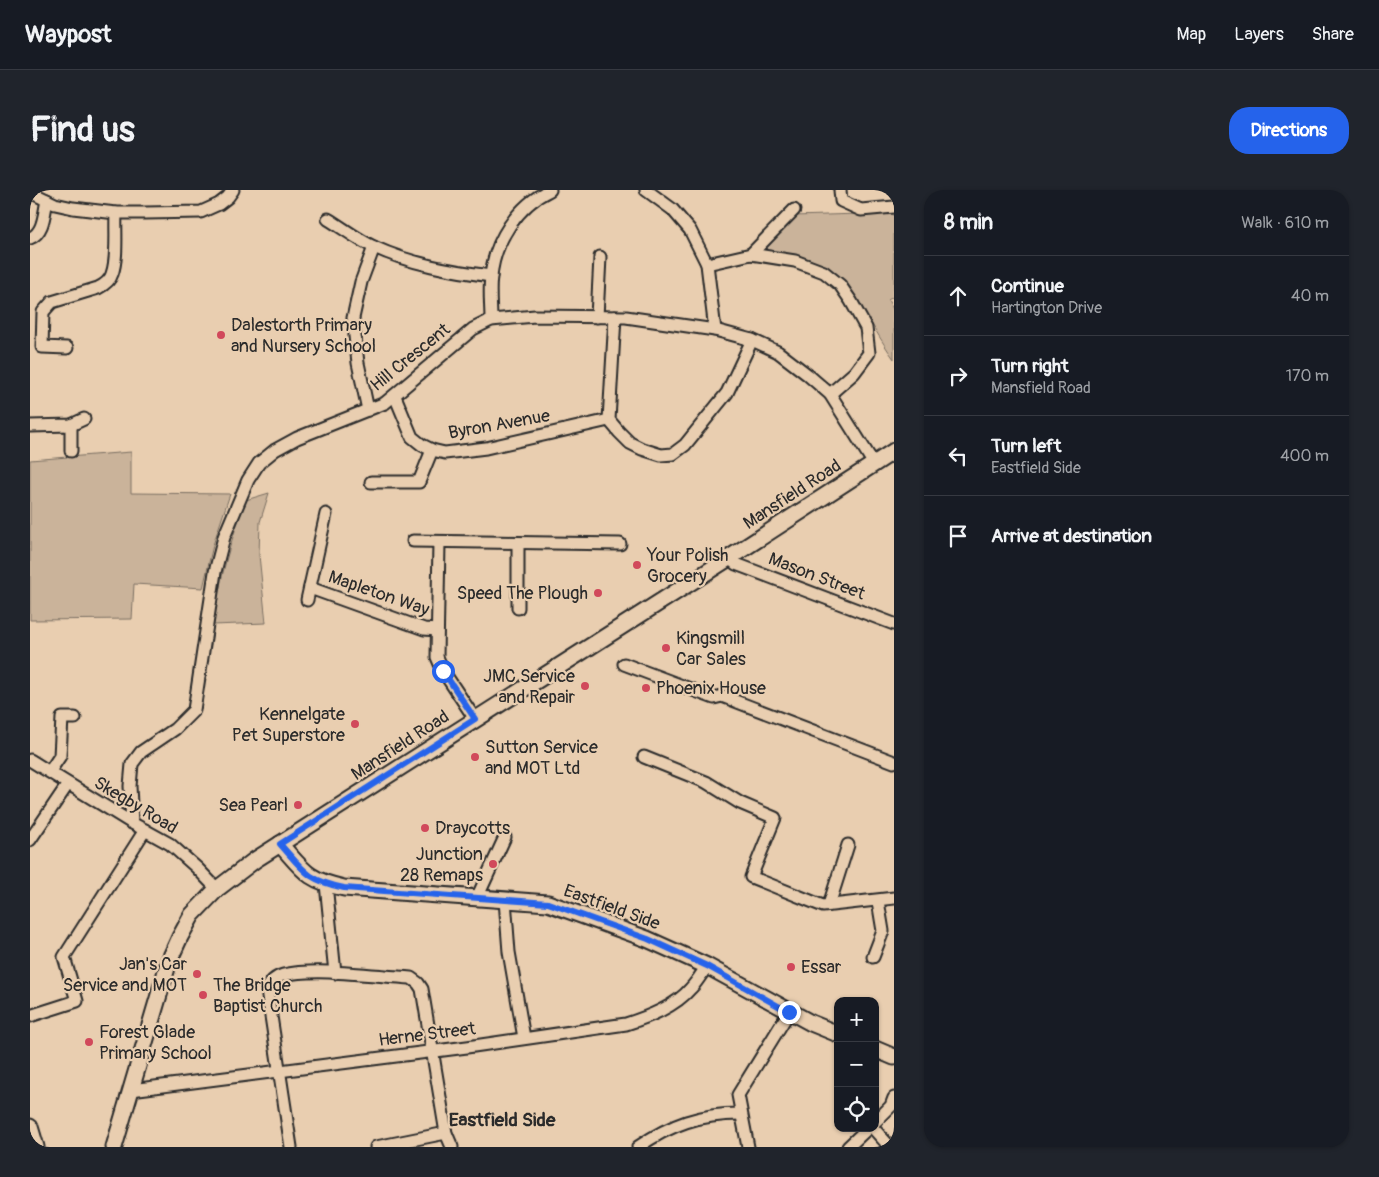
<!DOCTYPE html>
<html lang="en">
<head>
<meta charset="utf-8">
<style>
	:root { --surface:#171b24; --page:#20242c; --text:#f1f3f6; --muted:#9ea1a6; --line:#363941; --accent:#2563eb }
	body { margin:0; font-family:Pangolin,sans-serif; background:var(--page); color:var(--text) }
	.controls { position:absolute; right:15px; bottom:15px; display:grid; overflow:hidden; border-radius:10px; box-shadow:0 1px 4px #0004 }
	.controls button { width:45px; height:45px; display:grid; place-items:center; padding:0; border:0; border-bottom:1px solid var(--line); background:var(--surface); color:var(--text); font:25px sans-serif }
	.stop { position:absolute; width:15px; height:15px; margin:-11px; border:4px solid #2563eb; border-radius:50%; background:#fff }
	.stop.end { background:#2563eb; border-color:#fff; box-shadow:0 1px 5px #0008 }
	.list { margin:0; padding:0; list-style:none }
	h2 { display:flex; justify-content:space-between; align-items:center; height:65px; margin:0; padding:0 20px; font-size:21px }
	h2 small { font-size:16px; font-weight:400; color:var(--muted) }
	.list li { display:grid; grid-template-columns:32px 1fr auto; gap:15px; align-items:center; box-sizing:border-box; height:80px; padding:0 20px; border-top:1px solid var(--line) }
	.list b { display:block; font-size:19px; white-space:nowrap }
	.list p { margin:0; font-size:16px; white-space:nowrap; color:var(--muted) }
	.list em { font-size:16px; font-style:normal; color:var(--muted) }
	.icon { flex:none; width:28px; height:28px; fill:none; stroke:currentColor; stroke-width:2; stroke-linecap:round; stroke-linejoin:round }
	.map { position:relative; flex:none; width:864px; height:957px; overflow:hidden; border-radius:20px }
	header { display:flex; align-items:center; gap:30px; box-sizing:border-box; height:70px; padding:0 25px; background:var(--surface); border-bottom:1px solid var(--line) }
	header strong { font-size:24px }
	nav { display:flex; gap:28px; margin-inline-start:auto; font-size:18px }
	.intro { display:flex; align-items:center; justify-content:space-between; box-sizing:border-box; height:120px; padding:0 30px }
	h1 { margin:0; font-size:35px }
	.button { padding:12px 22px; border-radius:20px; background:var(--accent); color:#fff; font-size:18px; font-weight:700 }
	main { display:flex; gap:30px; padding:0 30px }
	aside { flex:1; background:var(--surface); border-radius:20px; box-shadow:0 1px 4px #0004 }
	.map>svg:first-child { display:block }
</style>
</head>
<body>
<header>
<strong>Waypost</strong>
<nav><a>Map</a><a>Layers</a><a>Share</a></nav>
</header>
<div class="intro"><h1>Find us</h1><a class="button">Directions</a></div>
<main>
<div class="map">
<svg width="864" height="957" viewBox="0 0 864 957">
	<rect width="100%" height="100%" fill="#e9ceb0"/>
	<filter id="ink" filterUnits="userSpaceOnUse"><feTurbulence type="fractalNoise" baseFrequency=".02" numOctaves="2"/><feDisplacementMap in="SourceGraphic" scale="10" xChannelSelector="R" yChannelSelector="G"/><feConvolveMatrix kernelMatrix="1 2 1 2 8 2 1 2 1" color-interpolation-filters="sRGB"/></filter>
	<g filter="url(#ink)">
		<!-- green -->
		<g fill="#cab39a" stroke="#7a6f62">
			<path d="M864 23V106L858 110 864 121V169C837 132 819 79 770 66 759 63 747 63 735 61L734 56 763 26Z"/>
			<path d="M101 262V303L200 304 183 355 173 398 104 394 102 429 0 430V270Z"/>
			<path d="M239 303 230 332 229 365 236 433 183 435C189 392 200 351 216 310Z"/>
		</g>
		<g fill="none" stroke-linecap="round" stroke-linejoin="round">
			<!-- street casing -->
			<g stroke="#2b2b2b" stroke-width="15">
				<g id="street">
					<path d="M616 0 642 19 660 40 677 74 685 140"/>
					<path d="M810 0 811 11 831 20 864 17"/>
					<path d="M0 2 25 14 43 18 86 23H115L171 22 189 14 198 7 203 0"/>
					<path d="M298 29C313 38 328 50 344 57 381 74 421 81 461 86"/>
					<path d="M0 48C14 43 14 23 17 10"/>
					<path d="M721 64 764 20"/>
					<path d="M677 74 721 64 765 71 794 82 810 95 821 111 836 138 839 163 824 183 800 204"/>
					<path d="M567 127 570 67"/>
					<path d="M585 127 579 230 589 242 600 253 612 259 631 265 643 264 655 255 697 203 722 150"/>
					<path d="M461 130C461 116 459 100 461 87 464 51 488 15 520 0"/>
					<path d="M37 158 12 157 13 122 22 112 68 98C74 95 80 91 82 84 88 68 85 41 86 23"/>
					<path d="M365 206 382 247 392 255 402 260 415 263 456 258 579 230"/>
					<path d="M338 220 328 173 323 128 331 92 344 57"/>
					<path d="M41 235V261"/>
					<path d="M0 236 41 235 54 229"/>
					<path d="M341 292H389L402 260"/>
					<path d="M383 351 590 354"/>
					<path d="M409 352 407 467 413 481 445 529"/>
					<path d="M699 368 706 374 864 434"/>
					<path d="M280 398 394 439 407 440"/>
					<path d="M277 410 296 324"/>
					<path d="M488 418V354"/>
					<path d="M594 474 684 508 692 506 864 572"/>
					<path d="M614 567 676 592 710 613 745 628 721 687 793 716 864 708"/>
					<path d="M0 570 102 633 140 654 167 678 187 699"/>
					<path d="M20 581 30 566 32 528H45"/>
					<path d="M102 633 100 596 102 574 111 562 145 539 164 520 185 382 194 347 218 290 229 273 245 260 267 248 355 213 443 139 461 130 505 126 596 127 685 140 722 150 748 162 778 185 800 204 844 274"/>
					<path d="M0 650 38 594"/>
					<path d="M296 694 305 783"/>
					<path d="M447 708 475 647"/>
					<path d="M475 710 479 762 494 848"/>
					<path d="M799 715 818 655"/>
					<path d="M843 767 853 741 848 711"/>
					<path d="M0 826 47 811 34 767 115 640"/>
					<path d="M101 900 437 857 596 834C618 827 645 817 661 798 667 792 672 783 677 776"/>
					<path d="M845 932 861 916 864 908"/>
					<path d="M843 938 860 957"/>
					<path d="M261 957 237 800C240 792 245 787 253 785 287 777 345 786 381 788L388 793 392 799 416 943 422 957"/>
					<path d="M346 957 416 943"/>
					<path d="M608 957C641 934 670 924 710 924"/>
					<path d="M718 957 708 905 759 822"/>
					<path d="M818 957 838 938"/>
				</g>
			</g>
			<!-- secondary casing -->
			<g stroke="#2b2b2b" stroke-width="19">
				<g id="secondary">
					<path d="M250 654C274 681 277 690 314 698L518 713 617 749 677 776 781 833 808 844"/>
					<path d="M845 859 864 867"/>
					<path d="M0 937 6 957"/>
					<path d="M84 957 139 771 150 747 162 725 187 699 225 670 699 368 864 261"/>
				</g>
			</g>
			<!-- street -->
			<use href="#street" stroke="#e9ceb0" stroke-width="11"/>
			<!-- secondary -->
			<use href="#secondary" stroke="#e9ceb0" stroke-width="15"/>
		</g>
	</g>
	<g fill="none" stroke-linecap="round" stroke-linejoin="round" filter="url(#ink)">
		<!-- route -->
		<path stroke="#2563eb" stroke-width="6" d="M413 481 445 529 250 654C274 681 277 690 314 698L518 713 618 749 677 776 759 822"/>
	</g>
	<!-- markers -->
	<g fill="#d1495b" stroke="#e9ceb0" stroke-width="2">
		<circle cx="191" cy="145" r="5"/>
		<circle cx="607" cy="375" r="5"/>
		<circle cx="568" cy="403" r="5"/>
		<circle cx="636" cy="458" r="5"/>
		<circle cx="555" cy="496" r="5"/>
		<circle cx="616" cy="498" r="5"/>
		<circle cx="325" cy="534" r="5"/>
		<circle cx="445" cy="567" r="5"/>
		<circle cx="268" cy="615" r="5"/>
		<circle cx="395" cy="638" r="5"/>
		<circle cx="463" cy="674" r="5"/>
		<circle cx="761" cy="777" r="5"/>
		<circle cx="167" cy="784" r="5"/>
		<circle cx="173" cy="805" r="5"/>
		<circle cx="59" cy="852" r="5"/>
	</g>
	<g text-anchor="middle" stroke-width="4.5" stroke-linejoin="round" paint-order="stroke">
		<!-- poi labels -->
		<g font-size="18" fill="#2b2b2b" stroke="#e9ceb0" text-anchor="start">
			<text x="201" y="141">Dalestorth Primary<tspan x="201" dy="21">and Nursery School</tspan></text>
			<text x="617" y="371">Your Polish<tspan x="617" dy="21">Grocery</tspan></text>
			<text x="558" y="409" text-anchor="end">Speed The Plough</text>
			<text x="646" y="454">Kingsmill<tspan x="646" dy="21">Car Sales</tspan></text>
			<text x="545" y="492" text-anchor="end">JMC Service<tspan x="545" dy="21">and Repair</tspan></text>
			<text x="626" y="504">Phoenix House</text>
			<text x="315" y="530" text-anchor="end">Kennelgate<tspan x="315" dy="21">Pet Superstore</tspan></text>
			<text x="455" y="563">Sutton Service<tspan x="455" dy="21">and MOT Ltd</tspan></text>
			<text x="258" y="621" text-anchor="end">Sea Pearl</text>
			<text x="405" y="644">Draycotts</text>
			<text x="453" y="670" text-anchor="end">Junction<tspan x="453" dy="21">28 Remaps</tspan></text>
			<text x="157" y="780" text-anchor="end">Jan's Car<tspan x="157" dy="21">Service and MOT</tspan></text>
			<text x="771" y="783">Essar</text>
			<text x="183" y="801">The Bridge<tspan x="183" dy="21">Baptist Church</tspan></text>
			<text x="69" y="848">Forest Glade<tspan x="69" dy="21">Primary School</tspan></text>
		</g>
		<!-- street labels -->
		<g font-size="18" fill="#2b2b2b" stroke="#e9ceb0">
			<text transform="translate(380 167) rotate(-39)" y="6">Hill Crescent</text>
			<text transform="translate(469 234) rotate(-10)" y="6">Byron Avenue</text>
			<text transform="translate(762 304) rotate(-33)" y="6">Mansfield Road</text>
			<text transform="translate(787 386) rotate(21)" y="6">Mason Street</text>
			<text transform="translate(349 403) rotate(19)" y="6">Mapleton Way</text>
			<text transform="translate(370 555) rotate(-33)" y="6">Mansfield Road</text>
			<text transform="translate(106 615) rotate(31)" y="6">Skegby Road</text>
			<text transform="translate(582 717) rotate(20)" y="6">Eastfield Side</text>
			<text transform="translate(397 844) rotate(-7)" y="6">Herne Street</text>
		</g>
		<!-- neighbourhood labels -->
		<g font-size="19" font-weight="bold" fill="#2b2b2b" stroke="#e9ceb0">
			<text x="472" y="936">Eastfield Side</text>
		</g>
	</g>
</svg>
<div class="controls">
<button>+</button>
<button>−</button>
<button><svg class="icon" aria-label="locate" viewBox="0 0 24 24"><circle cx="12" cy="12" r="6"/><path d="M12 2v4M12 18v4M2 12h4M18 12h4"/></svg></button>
</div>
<div class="stop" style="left:413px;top:481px"></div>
<div class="stop end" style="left:759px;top:822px"></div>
</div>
<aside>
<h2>8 min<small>Walk · 610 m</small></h2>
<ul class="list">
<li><svg class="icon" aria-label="ahead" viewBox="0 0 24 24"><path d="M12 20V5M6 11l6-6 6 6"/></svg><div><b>Continue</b><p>Hartington Drive</p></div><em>40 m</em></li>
<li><svg class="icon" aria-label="right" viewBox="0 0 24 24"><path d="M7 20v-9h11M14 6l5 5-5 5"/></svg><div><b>Turn right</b><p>Mansfield Road</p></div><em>170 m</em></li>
<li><svg class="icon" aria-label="left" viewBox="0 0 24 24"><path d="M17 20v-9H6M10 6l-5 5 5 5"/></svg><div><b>Turn left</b><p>Eastfield Side</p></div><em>400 m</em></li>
<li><svg class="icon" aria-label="arrive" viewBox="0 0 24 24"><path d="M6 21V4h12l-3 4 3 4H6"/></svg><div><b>Arrive at destination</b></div></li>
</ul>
</aside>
</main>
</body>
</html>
